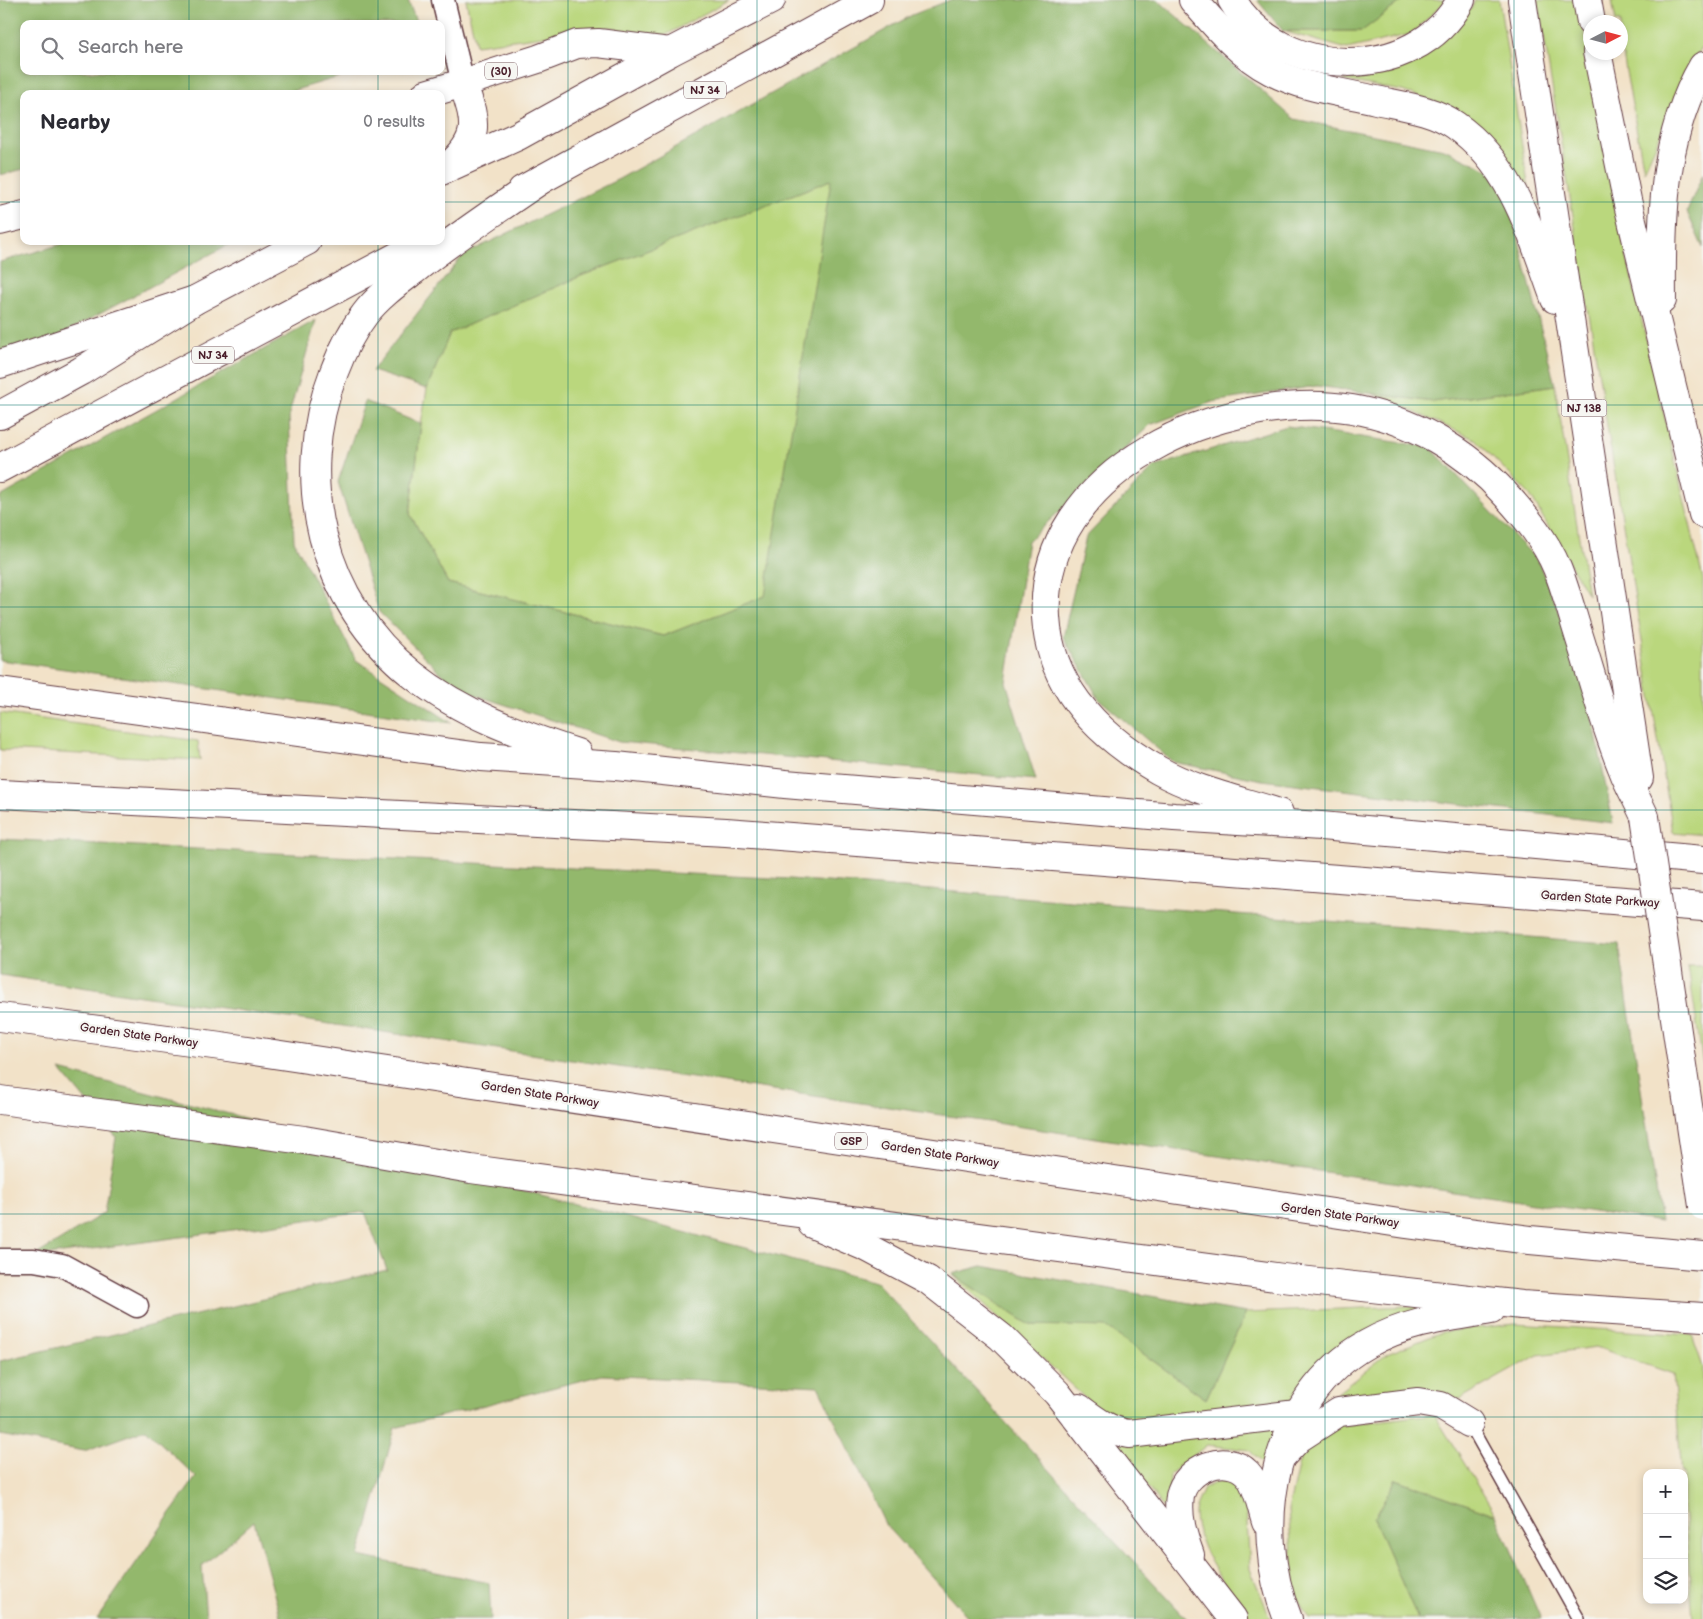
<!DOCTYPE html>
<html lang="en">
<head>
<meta charset="utf-8">
<style>
	:root { --surface:#fff; --page:#f2f2f3; --text:#2b2b33; --muted:#7c7c81; --line:#e1e1e2 }
	body { margin:0; font-family:"Balsamiq Sans",sans-serif; background:var(--page); color:var(--text) }
	.controls { position:absolute; right:15px; bottom:15px; display:grid; overflow:hidden; border-radius:10px; box-shadow:0 2px 8px #0003 }
	.controls button { width:45px; height:45px; display:grid; place-items:center; padding:0; border:0; border-bottom:1px solid var(--line); background:var(--surface); color:var(--text); font:25px sans-serif }
	.compass { position:absolute; left:1583px; top:15px; width:45px; height:45px; border-radius:50%; background:var(--surface); box-shadow:0 2px 8px #0003; rotate:84deg }
	.list { margin:0; padding:0; list-style:none }
	h2 { display:flex; justify-content:space-between; align-items:center; height:65px; margin:0; padding:0 20px; font-size:21px }
	h2 small { font-size:16px; font-weight:400; color:var(--muted) }
	.icon { flex:none; width:28px; height:28px; fill:none; stroke:currentColor; stroke-width:2; stroke-linecap:round; stroke-linejoin:round }
	.map { position:relative; flex:none; width:1703px; height:1619px; overflow:hidden }
	.search { position:absolute; background:var(--surface); box-shadow:0 2px 8px #0003; left:20px; top:20px; width:425px; height:55px; display:flex; align-items:center; gap:12px; box-sizing:border-box; padding:0 18px; border-radius:10px; color:var(--muted); font-size:19px }
	.panel { position:absolute; background:var(--surface); box-shadow:0 2px 8px #0003; left:20px; top:90px; width:425px; height:155px; border-radius:10px }
	.map>svg:first-child { display:block }
</style>
</head>
<body>
<div class="map">
<svg width="1703" height="1619" viewBox="0 0 1703 1619">
	<rect width="100%" height="100%" fill="#f6f6f2"/>
	<filter id="ink" filterUnits="userSpaceOnUse"><feTurbulence type="fractalNoise" baseFrequency=".02" numOctaves="2"/><feDisplacementMap in="SourceGraphic" scale="10" xChannelSelector="R" yChannelSelector="G"/><feConvolveMatrix kernelMatrix="1 2 1 2 8 2 1 2 1" color-interpolation-filters="sRGB"/></filter>
	<filter id="wash" filterUnits="userSpaceOnUse"><feTurbulence type="fractalNoise" baseFrequency=".0096" numOctaves="4" result="noise"/><feDisplacementMap in="SourceGraphic" scale="20" xChannelSelector="R" yChannelSelector="G"/><feGaussianBlur stdDeviation="1.12" result="paint"/><feColorMatrix in="noise" values="0 0 0 0 0 0 0 0 0 0 0 0 0 0 0 0 0 1.4 0 .05"/><feComposite in="paint" operator="in"/></filter>
	<g filter="url(#wash)">
		<rect width="100%" height="100%" fill="#f2e2c8"/>
		<!-- green -->
		<g fill="#bad77d" stroke="#827b54">
			<path d="M466 0H729L655 41 611 27 476 45Z"/>
			<path d="M1403 0H1447L1411 34 1347 49 1283 31H1362Z"/>
			<path d="M1475 0H1499L1529 190 1525 192 1453 108 1402 91 1341 80 1399 65 1472 7Z"/>
			<path d="M1538 0H1579L1621 233 1703 579V835L1673 832Z"/>
			<path d="M1612 0H1703V46L1695 58 1644 171 1621 44 1620 22H1616Z"/>
			<path d="M832 179 766 596 663 636 448 583 410 514 421 424 427 389 449 333 581 276Z"/>
			<path d="M1555 385 1588 595 1530 495 1475 439 1371 393 1433 402Z"/>
			<path d="M0 713 198 741 200 760 0 750Z"/>
			<path d="M1688 966H1703V1064Z"/>
			<path d="M952 1274 1030 1325 1105 1326 1206 1399 1246 1313 1433 1305 1291 1406 1137 1423 1099 1411Z"/>
			<path d="M1515 1324 1692 1335 1703 1367V1619H1693L1684 1505V1473H1682L1673 1374 1596 1347 1538 1355 1460 1399 1421 1388 1331 1398 1387 1354 1442 1332Z"/>
			<path d="M1434 1414 1496 1515 1396 1479 1374 1519 1418 1619H1309L1296 1596 1288 1510 1301 1454 1328 1427Z"/>
			<path d="M1282 1425 1265 1466 1249 1450 1207 1445 1170 1474 1169 1515 1114 1444Z"/>
			<path d="M1228 1477 1245 1492 1250 1569 1271 1619H1253C1230 1595 1195 1547 1195 1513 1195 1505 1202 1495 1204 1488Z"/>
		</g>
		<!-- forest -->
		<g fill="#93b86c" stroke="#6e6c4c">
			<path d="M0 0H408L417 24H24V71H359L282 94H24V169L0 175Z"/>
			<path d="M950 0H1158L1294 119 1444 149 1503 177 1555 385 1433 402 1317 386 1212 402 1150 425 1028 541 1006 682 1036 780 619 742 457 689 379 612 338 482 365 401 421 424 410 514 448 583 663 636 765 596 831 180 581 276 450 333 427 389 372 371 463 255 619 179 912 15Z"/>
			<path d="M1257 0H1403L1362 31H1283Z"/>
			<path d="M1703 173V248L1687 212Z"/>
			<path d="M73 241H235L31 351 0 357V262Z"/>
			<path d="M316 320 289 414 294 541 356 660 452 723 0 660V497Z"/>
			<path d="M1287 426 1430 447 1538 561 1585 677 1613 823 1262 780 1173 762 1099 699 1063 637 1086 537 1154 467Z"/>
			<path d="M0 839 790 879 1619 944 1661 1222 0 975Z"/>
			<path d="M60 1070 876 1282 1187 1619H970L886 1526 818 1386 602 1375 395 1428 359 1556 489 1583 491 1619H281L254 1521 202 1566 206 1619H97L196 1477 146 1429 84 1451 0 1435V1361L387 1270 365 1212 33 1257 104 1213 116 1137Z"/>
			<path d="M982 1266 1246 1313 1206 1399 1106 1327 1030 1325 952 1274Z"/>
			<path d="M1396 1479 1496 1515 1541 1619H1418L1374 1519Z"/>
		</g>
	</g>
	<g filter="url(#ink)">
		<g fill="none" stroke-linecap="round" stroke-linejoin="round">
			<!-- service casing -->
			<g stroke="#633c43" stroke-width="14">
				<path id="service" d="M1469 1423 1579 1619"/>
			</g>
			<!-- minor casing -->
			<g stroke="#633c43" stroke-width="25">
				<g id="minor">
					<path d="M443 0 463 83"/>
					<path d="M0 1260H34L62 1265 137 1306"/>
				</g>
			</g>
			<!-- tertiary casing -->
			<g stroke="#633c43" stroke-width="30">
				<g id="tertiary">
					<path d="M426 94 463 83"/>
					<path d="M0 221 24 215"/>
				</g>
			</g>
			<!-- trunk casing -->
			<g stroke="#633c43" stroke-width="30">
				<g id="trunk">
					<path d="M450 165C482 136 475 121 463 83L538 59 577 44 598 43 670 52"/>
					<path d="M441 171 518 136 670 52 771 0"/>
					<path d="M522 190 869 0"/>
					<path d="M0 415 81 371 195 300 307 241"/>
					<path d="M0 468 426 241"/>
				</g>
			</g>
			<!-- motorway casing -->
			<g stroke="#633c43" stroke-width="30">
				<g id="motorway">
					<path d="M1193 0C1216 26 1239 54 1271 71 1303 88 1341 92 1376 100 1403 106 1432 109 1455 125 1513 165 1532 236 1555 299"/>
					<path d="M1232 0C1279 80 1415 85 1461 0"/>
					<path d="M1522 0 1639 778"/>
					<path d="M1587 0 1591 22"/>
					<path d="M1597 52 1627 200 1703 514"/>
					<path d="M542 179C498 209 454 238 413 271 396 284 378 297 365 314 351 332 342 351 334 372 292 480 321 602 413 675 462 714 519 734 577 753"/>
					<path d="M1662 300C1661 221 1662 135 1703 66"/>
					<path d="M0 364 195 300"/>
					<path d="M0 691 481 757 616 766 785 784 1174 817 1321 826 1703 860"/>
					<path d="M0 794 726 832 1703 907"/>
					<path d="M1279 813C1239 800 1195 791 1158 770 1099 736 1050 688 1046 617 1037 469 1227 388 1352 409 1411 419 1466 450 1506 495 1526 517 1546 541 1557 568 1566 590 1572 614 1579 636 1593 680 1605 727 1623 770 1629 786 1638 801 1645 817"/>
					<path d="M0 1017 221 1046 1406 1224 1530 1240 1703 1256"/>
					<path d="M0 1100 304 1140 471 1169 1283 1278 1522 1305 1703 1317"/>
					<path d="M812 1224 868 1248 928 1280 1001 1337 1057 1393 1233 1619"/>
					<path d="M1079 1408C1095 1420 1109 1431 1129 1434L1297 1414"/>
					<path d="M1283 1455 1299 1438 1339 1412 1418 1402 1441 1406 1469 1423"/>
					<path d="M1190 1555C1183 1536 1177 1517 1180 1496 1185 1468 1227 1452 1247 1473 1258 1485 1261 1507 1266 1522"/>
					<path d="M1288 1619C1249 1524 1274 1397 1367 1344 1405 1322 1448 1317 1491 1310"/>
				</g>
			</g>
			<!-- service -->
			<use href="#service" stroke="#fff" stroke-width="11"/>
			<!-- minor -->
			<use href="#minor" stroke="#fff" stroke-width="22"/>
			<!-- tertiary -->
			<use href="#tertiary" stroke="#fff" stroke-width="28"/>
			<!-- trunk -->
			<use href="#trunk" stroke="#fff" stroke-width="28"/>
			<!-- motorway -->
			<use href="#motorway" stroke="#fff" stroke-width="28"/>
			<!-- motorway-bridge casing -->
			<g stroke="#633c43" stroke-width="30" stroke-linecap="butt">
				<path id="motorway-bridge" d="M1645 817 1703 1206"/>
			</g>
			<!-- motorway-bridge -->
			<use href="#motorway-bridge" stroke="#fff" stroke-width="28"/>
		</g>
	</g>
	<!-- grid -->
	<path fill="none" stroke="#0f766e" stroke-width="1" stroke-opacity="0.55" d="M189 0V24M378 0V24M568 0V1619M757 0V1619M946 0V1619M1135 0V1619M1325 0V1619M1514 0V1619M189 71V94M378 71V94M0 202H24M441 202H1703M189 241V1619M378 241V1619M0 405H1703M0 607H1703M0 810H1703M0 1012H1703M0 1214H1703M0 1417H1703"/>
	<g text-anchor="middle" stroke-width="4.5" stroke-linejoin="round" paint-order="stroke">
		<!-- shield labels -->
		<g fill="#f6f6f2" stroke="#7e6067" stroke-width="1">
			<rect x="485" y="62.5" width="32" height="17" rx="4"/>
			<rect x="684" y="81.5" width="42" height="17" rx="4"/>
			<rect x="192" y="346.5" width="42" height="17" rx="4"/>
			<rect x="1561.5" y="399.5" width="45" height="17" rx="4"/>
			<rect x="835" y="1132.5" width="32" height="17" rx="4"/>
		</g>
		<g font-size="11" font-weight="bold" fill="#4a1f2b">
			<text x="501" y="75">(30)</text>
			<text x="705" y="94">NJ 34</text>
			<text x="213" y="359">NJ 34</text>
			<text x="1584" y="412">NJ 138</text>
			<text x="851" y="1145">GSP</text>
		</g>
		<!-- street labels -->
		<g font-size="12" fill="#4a1f2b" stroke="#f6f6f2">
			<text transform="translate(1600 899) rotate(4)" y="4">Garden State Parkway</text>
			<text transform="translate(139 1035) rotate(8)" y="4">Garden State Parkway</text>
			<text transform="translate(540 1094) rotate(9)" y="4">Garden State Parkway</text>
			<text transform="translate(940 1154) rotate(9)" y="4">Garden State Parkway</text>
			<text transform="translate(1340 1215) rotate(8)" y="4">Garden State Parkway</text>
		</g>
	</g>
</svg>
<div class="controls">
<button>+</button>
<button>−</button>
<button><svg class="icon" aria-label="layers" viewBox="0 0 24 24"><path d="M12 4l9 5-9 5-9-5zM3 14l9 5 9-5"/></svg></button>
</div>
<svg class="compass" viewBox="-18 -18 36 36"><path d="M0-13l5 13h-10z" fill="#e53935"/><path d="M0 13l5-13h-10z" fill="#7c7c81"/></svg>
<div class="search"><svg class="icon" aria-label="search" viewBox="0 0 24 24"><circle cx="10" cy="10" r="6"/><path d="M15 15l6 6"/></svg>Search here</div>
<section class="panel">
<h2>Nearby<small>0 results</small></h2>
<ul class="list">
</ul>
</section>
</div>
</body>
</html>
